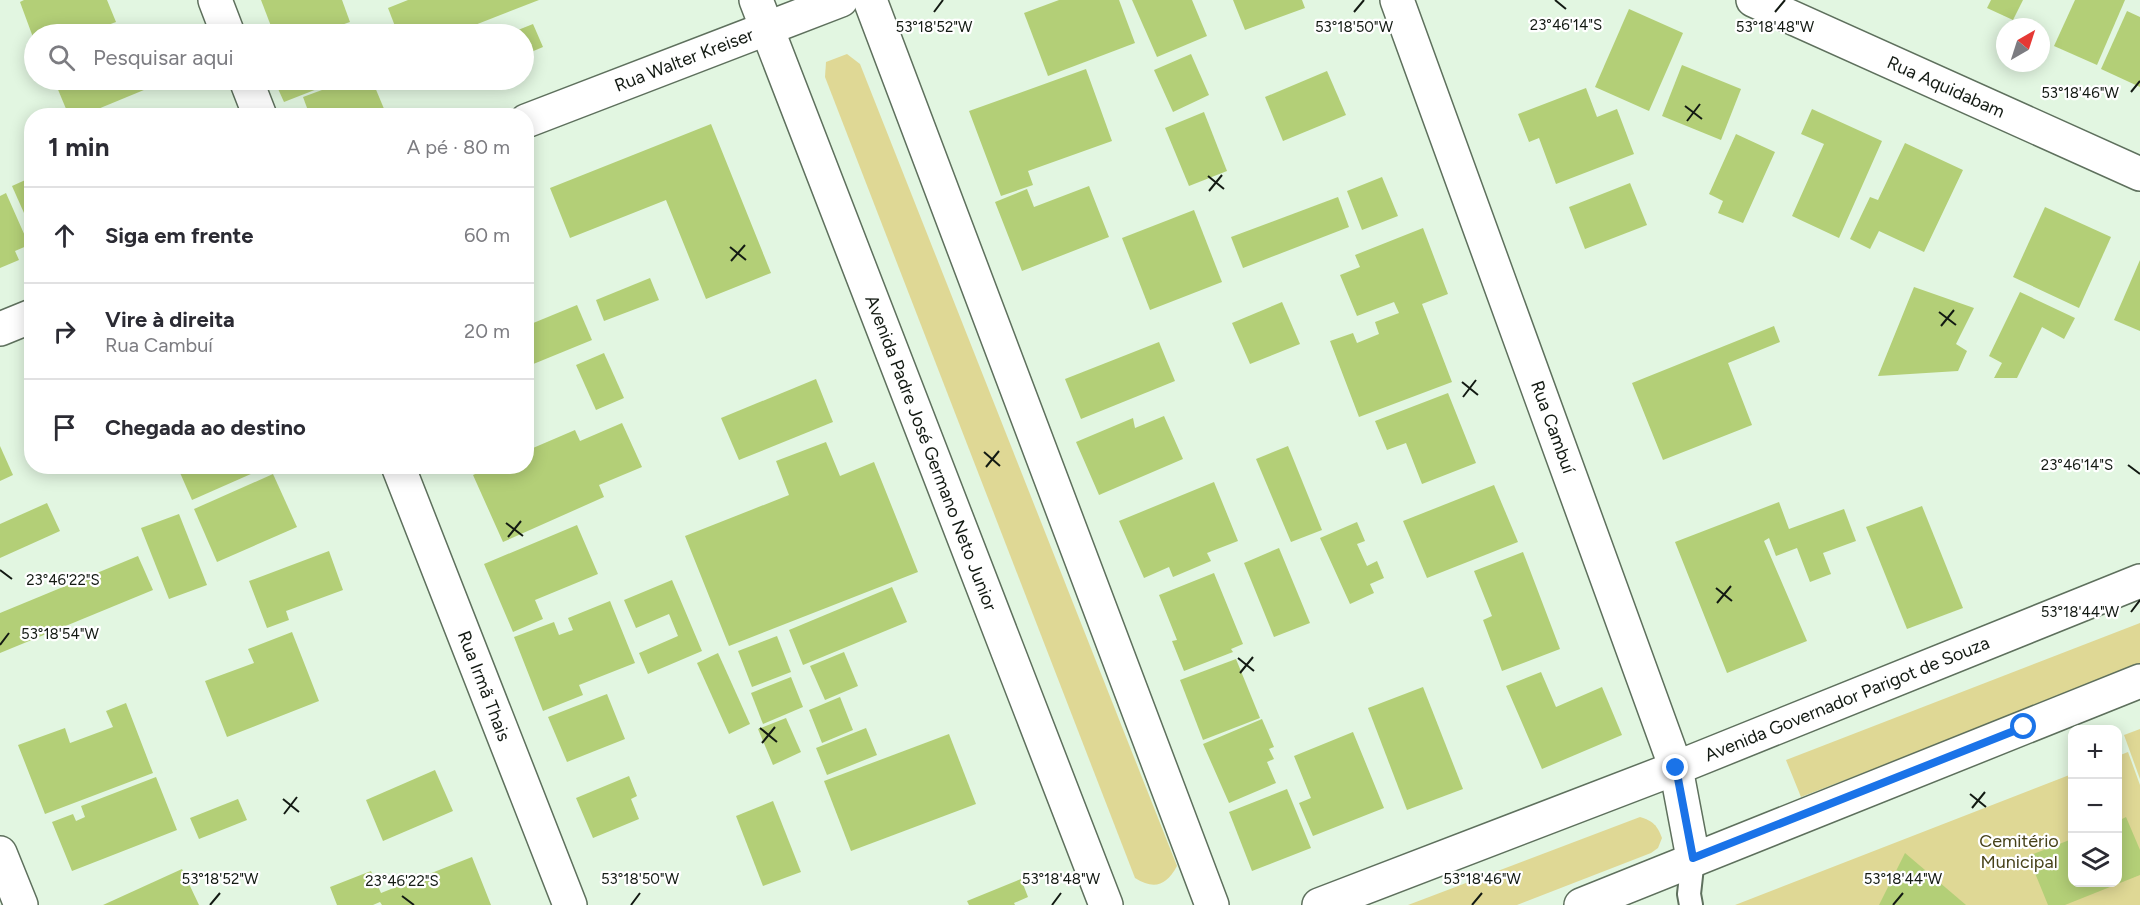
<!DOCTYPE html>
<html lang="pt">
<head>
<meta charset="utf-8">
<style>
	:root { --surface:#fff; --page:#f7f7f7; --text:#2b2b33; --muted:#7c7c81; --line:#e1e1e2 }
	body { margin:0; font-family:Figtree,sans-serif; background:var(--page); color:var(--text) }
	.controls { position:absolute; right:18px; bottom:18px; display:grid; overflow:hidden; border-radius:12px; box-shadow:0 3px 15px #0003 }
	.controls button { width:54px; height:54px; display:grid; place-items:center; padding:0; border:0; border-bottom:2px solid var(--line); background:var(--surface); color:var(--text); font:30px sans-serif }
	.compass { position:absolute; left:1996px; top:18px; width:54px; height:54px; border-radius:50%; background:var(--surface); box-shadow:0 3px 15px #0003; rotate:39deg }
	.stop { position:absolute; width:18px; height:18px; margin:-14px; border:4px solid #1a73e8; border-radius:50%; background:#fff }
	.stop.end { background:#1a73e8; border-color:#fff; box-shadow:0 2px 6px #0008 }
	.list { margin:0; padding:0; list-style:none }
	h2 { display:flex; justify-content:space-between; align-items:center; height:78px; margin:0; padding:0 24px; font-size:26px }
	h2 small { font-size:20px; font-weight:400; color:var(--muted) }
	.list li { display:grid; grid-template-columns:39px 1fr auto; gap:18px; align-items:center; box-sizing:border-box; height:96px; padding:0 24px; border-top:2px solid var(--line) }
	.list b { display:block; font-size:22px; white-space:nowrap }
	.list p { margin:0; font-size:20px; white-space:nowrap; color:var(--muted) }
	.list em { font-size:20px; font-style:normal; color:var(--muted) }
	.icon { flex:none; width:33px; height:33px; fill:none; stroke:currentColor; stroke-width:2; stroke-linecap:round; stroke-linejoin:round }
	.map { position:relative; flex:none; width:2140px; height:905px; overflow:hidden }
	.search { position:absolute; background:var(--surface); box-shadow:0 3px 15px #0003; left:24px; top:24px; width:510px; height:66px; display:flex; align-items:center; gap:15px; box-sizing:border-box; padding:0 21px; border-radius:33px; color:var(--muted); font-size:22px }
	.panel { position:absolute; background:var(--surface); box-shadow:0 3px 15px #0003; left:24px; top:108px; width:510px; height:366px; border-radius:24px }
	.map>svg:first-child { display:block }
</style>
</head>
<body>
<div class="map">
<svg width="2140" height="905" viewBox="0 0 2140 905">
	<rect width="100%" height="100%" fill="#e2f6e1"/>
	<!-- green -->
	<g fill="#dfd895">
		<path d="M847 54 860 64 1177 866C1166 886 1154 890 1135 878L825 77 826 62Z"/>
		<path d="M2140 623V666L1801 797 1786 760Z"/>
		<path d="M2140 729V779L2124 735Z"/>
		<path d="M2128 752 2140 785V905H1735L2072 774V882H2118V756Z"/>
		<path d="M1640 817C1653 821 1657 825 1662 838L1658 848 1651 853 1517 905H1408Z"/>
	</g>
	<!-- building -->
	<g fill="#b3cf77">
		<path d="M24 0H107L116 22 84 34H34V40L20 2Z"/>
		<path d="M261 0H342L350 22 315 34H274Z"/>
		<path d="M408 0H539L452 34H398L388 8Z"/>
		<path d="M1059 0H1119L1135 43 1048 76 1024 13Z"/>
		<path d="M1132 0H1192L1207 36 1157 57Z"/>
		<path d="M1233 0H1302L1305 8 1245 30Z"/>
		<path d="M1991 0H2023L2013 20 1987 8Z"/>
		<path d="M2075 0H2125L2097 65 2054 46Z"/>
		<path d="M1629 9 1683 33 1649 111 1595 87Z"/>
		<path d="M2127 11 2140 17V87L2101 69Z"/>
		<path d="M533 24 543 47 524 55V34H508Z"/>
		<path d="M351 25 355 34H327Z"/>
		<path d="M1191 54 1209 95 1173 112 1154 70Z"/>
		<path d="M1682 65 1741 89 1721 140 1662 116Z"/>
		<path d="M1086 69 1112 141 1028 171 1033 185 1001 196 969 111Z"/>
		<path d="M1327 71 1346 115 1283 141 1265 97Z"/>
		<path d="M54 80H154L156 85 81 116H69Z"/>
		<path d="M274 80H340L284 102Z"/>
		<path d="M349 80H372L387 116H310L303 97Z"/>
		<path d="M1586 88 1597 117 1617 109 1634 154 1556 184 1539 138 1529 142 1518 114Z"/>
		<path d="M1812 109 1882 141 1839 238 1792 216 1824 144 1801 134Z"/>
		<path d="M1204 112 1227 171 1189 186 1165 128Z"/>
		<path d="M711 124 771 273 706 299 666 200 570 238 550 188Z"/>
		<path d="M1736 134 1775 152 1743 223 1718 213 1723 201 1709 194Z"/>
		<path d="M1905 143 1963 170 1924 252 1879 231 1870 249 1850 239 1870 197 1878 200Z"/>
		<path d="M32 177V231L12 186Z"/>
		<path d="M1382 177 1398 216 1362 230 1347 191Z"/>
		<path d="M1630 183 1647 225 1585 249 1569 207Z"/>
		<path d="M1089 186 1109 237 1022 271 995 202 1027 189 1034 207Z"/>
		<path d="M6 193 29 245 15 251 19 260 0 268V196Z"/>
		<path d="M1338 197 1349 227 1243 268 1231 237Z"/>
		<path d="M2045 207 2111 237 2079 308 2013 277Z"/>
		<path d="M1194 210 1222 282 1150 310 1122 238Z"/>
		<path d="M1423 228 1448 294 1422 304 1452 382 1359 417 1330 341 1353 333 1357 343 1379 334 1375 322 1399 313 1394 302 1357 316 1340 275 1360 267 1355 255Z"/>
		<path d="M2140 260V331L2114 320Z"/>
		<path d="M650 278 659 300 604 321 596 300Z"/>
		<path d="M1914 287 1974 308 1956 344 1967 351 1958 371 1878 376Z"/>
		<path d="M2020 292 2075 318 2064 339 2042 327 2017 378H1994L2002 363 1989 356Z"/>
		<path d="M1282 302 1300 344 1250 364 1232 323Z"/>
		<path d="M577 305 592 340 526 367V326Z"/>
		<path d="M1774 326 1780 342 1728 363 1752 425 1663 460 1632 383Z"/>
		<path d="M1159 342 1175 381 1081 419 1065 379Z"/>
		<path d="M604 353 624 398 596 410 576 365Z"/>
		<path d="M816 379 833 422 739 460 721 418Z"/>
		<path d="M1448 393 1476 463 1422 484 1406 443 1387 450 1375 421Z"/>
		<path d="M1164 416 1183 459 1099 495 1076 442 1133 418 1135 428Z"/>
		<path d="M622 423 642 467 599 485 604 497 503 542 473 475 492 466H526V451L575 430 580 441Z"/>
		<path d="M826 442 840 476 874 462 918 572 729 646 685 536 789 495 776 461Z"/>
		<path d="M0 446 13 475 0 481Z"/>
		<path d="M1288 446 1322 530 1291 542 1256 459Z"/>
		<path d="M177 466H269L192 500Z"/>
		<path d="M273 474 297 527 217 562 194 509Z"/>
		<path d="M1214 482 1238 541 1207 553 1211 561 1173 577 1169 567 1144 578 1119 521Z"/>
		<path d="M1494 485 1518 542 1427 578 1403 521Z"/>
		<path d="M1779 502 1789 529 1844 509 1856 541 1823 553 1831 574 1810 582 1797 548 1776 556 1769 538 1764 541 1807 641 1727 673 1675 542Z"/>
		<path d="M47 503 60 531 0 558V524Z"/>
		<path d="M1922 506 1963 608 1907 629 1866 527Z"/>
		<path d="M179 514 207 585 169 599 141 528Z"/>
		<path d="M1357 522 1365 541 1357 544 1367 566 1377 561 1384 578 1370 584 1374 593 1350 604 1320 538Z"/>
		<path d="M577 525 598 574 535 600 543 619 513 632 484 564Z"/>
		<path d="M1279 548 1310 623 1274 637 1244 563Z"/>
		<path d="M329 551 343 590 286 611 289 620 267 628 249 581Z"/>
		<path d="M1523 552 1560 649 1502 671 1483 620 1492 616 1474 571Z"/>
		<path d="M138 556 153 590 0 653V613Z"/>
		<path d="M1214 573 1243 644 1231 649 1233 652 1184 671 1172 641 1177 640 1159 595Z"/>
		<path d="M672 580 702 651 648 674 639 653 678 636 669 614 636 628 624 600Z"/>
		<path d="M892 587 907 622 803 665 789 630Z"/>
		<path d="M610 601 635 663 579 685 583 695 543 711 514 637 554 622 559 635 573 630 568 618Z"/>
		<path d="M292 632 319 701 227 737 205 681 254 663 248 649Z"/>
		<path d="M777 636 791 672 752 687 738 651Z"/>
		<path d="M844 652 858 686 825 700 810 666Z"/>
		<path d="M718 653 750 724 729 734 697 663Z"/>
		<path d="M1236 659 1260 718 1203 740 1180 680Z"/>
		<path d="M1541 672 1556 707 1602 687 1622 735 1542 769 1506 686Z"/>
		<path d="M791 677 803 707 763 724 751 693Z"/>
		<path d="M1423 687 1463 789 1407 810 1368 708Z"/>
		<path d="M607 694 625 739 567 762 548 717Z"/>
		<path d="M840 697 853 730 822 743 809 710Z"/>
		<path d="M126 703 153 773 45 814 18 745 65 728 70 743 113 727 106 711Z"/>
		<path d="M786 718 801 752 773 765 758 729Z"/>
		<path d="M1262 719 1274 747 1269 749 1274 759 1267 762 1276 783 1229 803 1203 744Z"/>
		<path d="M866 728 877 755 827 775 816 748Z"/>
		<path d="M1353 732 1384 808 1313 836 1299 803 1311 798 1294 756Z"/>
		<path d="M949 734 976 804 851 851 824 781Z"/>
		<path d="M435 770 453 811 383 841 366 800Z"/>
		<path d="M629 776 637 796 631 799 639 819 593 838 576 798Z"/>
		<path d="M156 777 177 830 72 871 52 822 73 814 76 821 85 817 81 806Z"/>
		<path d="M1287 789 1311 848 1252 871 1229 812Z"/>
		<path d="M238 799 247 820 199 839 190 818Z"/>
		<path d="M773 801 801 872 763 886 736 816Z"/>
		<path d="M2126 817 2140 850V875L2065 905H2048L2028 856 2072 839V882H2118V821Z"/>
		<path d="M1905 853 1966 905H1879Z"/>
		<path d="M472 857 491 905H382L380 902 373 905H337L330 887 371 871 381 893Z"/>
		<path d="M182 869 199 905H103Z"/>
		<path d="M1021 879 1028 897 1014 903 1015 905H969L967 901Z"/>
	</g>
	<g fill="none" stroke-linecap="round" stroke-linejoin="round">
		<!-- service casing -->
		<g stroke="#5e705d" stroke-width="26">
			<path id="service" d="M1691 905 1689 894 1693 858"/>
		</g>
		<!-- minor casing -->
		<g stroke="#5e705d" stroke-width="36">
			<g id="minor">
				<path d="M215 0 228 34"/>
				<path d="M1397 0 1676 768 1693 858"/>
				<path d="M1753 0 2140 174"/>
				<path d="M246 80 260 116"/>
				<path d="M526 121 841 0"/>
				<path d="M0 329 32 316"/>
				<path d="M398 466 570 905"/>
				<path d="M0 853 21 905"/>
			</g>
		</g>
		<!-- tertiary casing -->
		<g stroke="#5e705d" stroke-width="36">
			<g id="tertiary">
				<path d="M756 0 1106 905"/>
				<path d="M870 0 1212 905"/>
				<path d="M1319 905 1676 768 2140 581"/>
				<path d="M1581 905 2140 681"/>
			</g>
		</g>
		<!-- service -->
		<use href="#service" stroke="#fff" stroke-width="22"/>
		<!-- minor -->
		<use href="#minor" stroke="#fff" stroke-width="33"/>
		<!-- tertiary -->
		<use href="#tertiary" stroke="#fff" stroke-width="33"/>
	</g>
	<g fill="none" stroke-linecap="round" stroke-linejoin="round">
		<!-- route -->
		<path stroke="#1a73e8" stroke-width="8" d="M1676 768 1693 858 2024 727"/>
	</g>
	<!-- ticks -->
	<path fill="none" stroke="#131a13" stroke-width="2" d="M1555 0 1566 9M934 12 943 0M1354 12 1364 0M1775 12 1785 0M2131 92 2140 81M1685 106 1702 119M1687 121 1700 104M1208 176 1224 189M1209 191 1222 175M730 247 746 260M731 261 745 245M1939 312 1956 325M1941 326 1954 310M1462 382 1478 395M1463 397 1476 380M984 452 1000 466M2128 465 2140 474M986 467 999 451M506 523 523 536M508 537 521 521M0 570 12 579M1716 588 1732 601M1717 603 1731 586M2131 612 2140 600M0 645 9 633M1238 658 1254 671M1240 673 1253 657M760 728 777 742M762 743 775 727M1970 794 1986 807M283 799 299 812M1972 808 1985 792M284 814 297 797M402 896 414 905M210 905 220 893M631 905 640 893M1052 905 1061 893M1472 905 1482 893M1893 905 1903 893"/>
	<g text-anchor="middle" stroke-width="4.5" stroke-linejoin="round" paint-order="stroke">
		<!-- street labels -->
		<g font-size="18" fill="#131a13" stroke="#fff">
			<text transform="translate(684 60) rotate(-21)" y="6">Rua Walter Kreiser</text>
			<text transform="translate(1946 87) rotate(24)" y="6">Rua Aquidabam</text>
			<text transform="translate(1553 427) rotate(70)" y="6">Rua Cambuí</text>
			<text transform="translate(931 453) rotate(69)" y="6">Avenida Padre José Germano Neto Junior</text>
			<text transform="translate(484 686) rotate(69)" y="6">Rua Irmã Thais</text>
			<text transform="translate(1847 699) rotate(-22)" y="6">Avenida Governador Parigot de Souza</text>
		</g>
		<!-- park labels -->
		<g font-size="18" fill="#47421a" stroke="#fff">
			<text x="2019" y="847">Cemitério<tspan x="2019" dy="21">Municipal</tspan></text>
		</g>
	</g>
	<g font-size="15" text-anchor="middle" fill="#131a13" stroke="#fff" stroke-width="4.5" stroke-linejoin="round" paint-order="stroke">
		<text x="1566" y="30">23°46'14"S</text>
		<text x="934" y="32">53°18'52"W</text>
		<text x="1354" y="32">53°18'50"W</text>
		<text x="1775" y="32">53°18'48"W</text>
		<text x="2080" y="98">53°18'46"W</text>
		<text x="2077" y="470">23°46'14"S</text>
		<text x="63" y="585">23°46'22"S</text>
		<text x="2080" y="617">53°18'44"W</text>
		<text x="60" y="639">53°18'54"W</text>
		<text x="220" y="884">53°18'52"W</text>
		<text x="640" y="884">53°18'50"W</text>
		<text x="1061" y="884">53°18'48"W</text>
		<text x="1482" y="884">53°18'46"W</text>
		<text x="1903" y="884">53°18'44"W</text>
		<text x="402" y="886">23°46'22"S</text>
	</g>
</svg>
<div class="controls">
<button>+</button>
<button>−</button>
<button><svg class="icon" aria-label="layers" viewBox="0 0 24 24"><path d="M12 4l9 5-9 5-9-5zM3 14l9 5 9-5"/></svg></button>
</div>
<svg class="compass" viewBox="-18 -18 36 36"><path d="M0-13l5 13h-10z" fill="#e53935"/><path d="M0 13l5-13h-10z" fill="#7c7c81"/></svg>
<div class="stop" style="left:2024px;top:727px"></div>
<div class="stop end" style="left:1676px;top:768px"></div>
<div class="search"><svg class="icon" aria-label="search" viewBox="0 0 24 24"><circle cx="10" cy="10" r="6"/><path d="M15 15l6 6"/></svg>Pesquisar aqui</div>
<section class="panel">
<h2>1 min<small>A pé · 80 m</small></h2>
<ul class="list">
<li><svg class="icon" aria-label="ahead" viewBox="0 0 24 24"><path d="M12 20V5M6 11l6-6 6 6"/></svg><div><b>Siga em frente</b></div><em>60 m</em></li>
<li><svg class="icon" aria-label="right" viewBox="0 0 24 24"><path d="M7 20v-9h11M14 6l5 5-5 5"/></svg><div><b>Vire à direita</b><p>Rua Cambuí</p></div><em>20 m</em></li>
<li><svg class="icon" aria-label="arrive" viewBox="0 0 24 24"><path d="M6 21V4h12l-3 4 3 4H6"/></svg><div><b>Chegada ao destino</b></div></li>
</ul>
</section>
</div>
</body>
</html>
